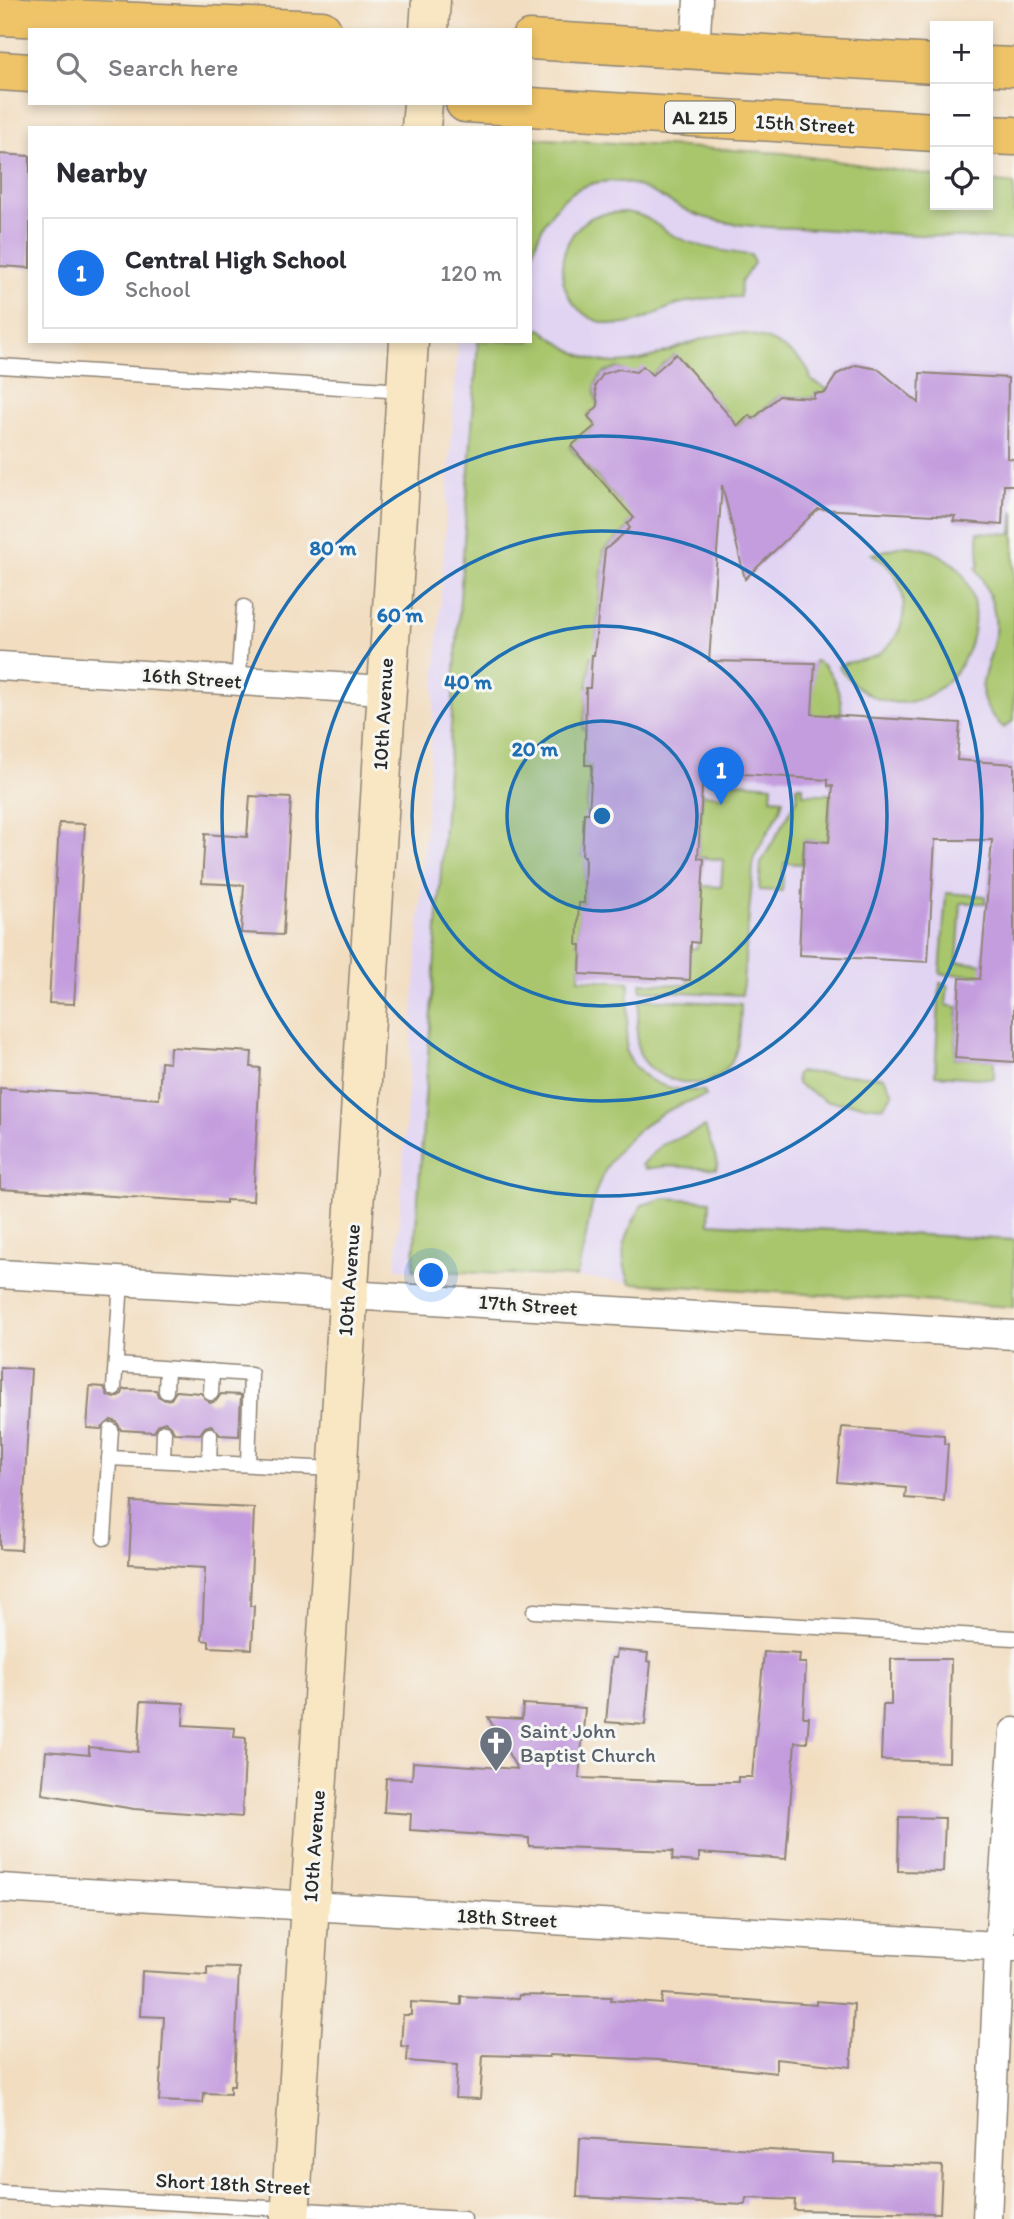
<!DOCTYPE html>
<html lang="en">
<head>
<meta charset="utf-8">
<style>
	:root { --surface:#fff; --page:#f7f7f7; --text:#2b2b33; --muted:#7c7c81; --line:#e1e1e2; --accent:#1a73e8 }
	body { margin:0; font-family:Itim,sans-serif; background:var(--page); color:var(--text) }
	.controls { position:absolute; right:21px; top:21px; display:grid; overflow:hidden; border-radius:0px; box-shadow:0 4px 10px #0003 }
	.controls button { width:63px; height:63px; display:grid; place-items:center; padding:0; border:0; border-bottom:2px solid var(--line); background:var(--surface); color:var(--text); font:35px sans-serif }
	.you { position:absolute; left:432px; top:1276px; width:24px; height:24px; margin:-18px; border:5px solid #fff; border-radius:50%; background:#1a73e8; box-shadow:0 0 0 10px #1a73e833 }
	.badge { display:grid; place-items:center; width:46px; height:46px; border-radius:50%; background:var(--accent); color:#fff; font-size:23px; font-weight:700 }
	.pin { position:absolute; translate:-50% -58px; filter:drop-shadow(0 2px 4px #0008) }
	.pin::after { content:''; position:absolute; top:37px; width:24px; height:21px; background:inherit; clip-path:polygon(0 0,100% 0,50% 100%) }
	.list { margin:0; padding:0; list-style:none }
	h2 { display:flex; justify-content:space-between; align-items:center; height:91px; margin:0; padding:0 28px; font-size:30px }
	h2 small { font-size:23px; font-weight:400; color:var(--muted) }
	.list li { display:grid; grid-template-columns:46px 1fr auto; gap:21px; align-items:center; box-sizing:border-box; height:112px; margin:0 14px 14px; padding:0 14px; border:2px solid var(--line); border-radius:0px }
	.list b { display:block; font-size:26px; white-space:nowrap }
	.list p { margin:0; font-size:23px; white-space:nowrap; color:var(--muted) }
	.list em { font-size:23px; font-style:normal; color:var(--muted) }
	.icon { flex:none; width:38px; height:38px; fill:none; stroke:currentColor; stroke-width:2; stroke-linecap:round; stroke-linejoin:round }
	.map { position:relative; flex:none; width:1014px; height:2219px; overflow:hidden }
	.search { position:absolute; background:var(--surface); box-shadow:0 4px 10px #0003; left:28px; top:28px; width:504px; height:77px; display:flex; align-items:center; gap:18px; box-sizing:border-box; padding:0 24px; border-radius:0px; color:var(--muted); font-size:26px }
	.panel { position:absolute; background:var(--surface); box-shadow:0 4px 10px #0003; left:28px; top:126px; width:504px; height:217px; border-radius:0px }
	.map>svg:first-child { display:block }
</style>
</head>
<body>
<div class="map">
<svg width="1014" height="2219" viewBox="0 0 1014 2219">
	<rect width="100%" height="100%" fill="#f6f6f2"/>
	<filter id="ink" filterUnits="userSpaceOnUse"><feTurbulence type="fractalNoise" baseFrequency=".0143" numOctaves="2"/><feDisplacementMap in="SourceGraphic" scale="14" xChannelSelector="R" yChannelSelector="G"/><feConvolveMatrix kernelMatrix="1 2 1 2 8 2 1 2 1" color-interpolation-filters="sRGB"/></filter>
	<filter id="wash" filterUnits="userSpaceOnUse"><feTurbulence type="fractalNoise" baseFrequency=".00686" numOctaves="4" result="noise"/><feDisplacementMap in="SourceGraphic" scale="28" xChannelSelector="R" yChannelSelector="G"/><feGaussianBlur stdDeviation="1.57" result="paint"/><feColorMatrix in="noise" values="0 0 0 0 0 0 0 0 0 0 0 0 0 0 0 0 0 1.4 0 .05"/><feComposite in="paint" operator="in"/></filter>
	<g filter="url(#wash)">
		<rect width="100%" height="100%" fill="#f2ddc0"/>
		<!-- built -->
		<path fill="#e1d4f3" d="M530 138 783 153 935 176V205H988V181L1014 184V1307L630 1283 576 1277 396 1269 458 341H530Z"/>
		<!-- green -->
		<g fill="#a9c66d" stroke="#6a784c" stroke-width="2">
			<path d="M530 138 783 153 935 176V205H988V181L1014 184V240C948 237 882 233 816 229 778 227 736 228 700 216 663 203 639 174 595 183 556 191 533 235 530 271Z"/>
			<path d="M625 212C648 215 651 222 669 233 693 247 724 252 751 255L754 263 741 282 740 297C718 297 697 298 676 305 654 313 634 328 610 324 559 317 546 254 584 222 595 213 611 213 625 212Z"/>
			<path d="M541 329C564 347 587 363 617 363 676 362 722 307 785 349 798 358 808 363 811 380L827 389 826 393H815L814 398 779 396 753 418 749 415 718 443 726 412 674 355 652 375H634L618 368C598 371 589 387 599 406L587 416 595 426 570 448 621 503 666 496 627 524 630 527 604 550 596 637 599 655 591 656 583 729 587 730 585 765H591L582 856H586L584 903H580L577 944 581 946 579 979 629 982 626 1052C641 1085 671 1091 704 1091L706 1096C651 1111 607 1146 593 1202 586 1228 585 1253 576 1277L413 1270 478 341H530V333Z"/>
			<path d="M1014 511V720L1004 728C965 693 989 676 995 635 998 611 988 588 976 568L979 566 978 532 1012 534Z"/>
			<path d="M901 546C924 546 943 553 959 569 1014 645 910 763 838 666 849 660 866 662 879 654 916 629 910 574 872 554Z"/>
			<path d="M814 661C831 663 844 699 841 715L836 714V720L811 717Z"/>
			<path d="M725 781 772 785 771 798 783 799 780 810 754 857 742 995 641 990V983L688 985 690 949 697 948 702 886 721 887 723 860 698 857 702 794 724 796Z"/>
			<path d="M797 786H803V794H831L828 842 804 840 802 864 784 863 782 891 759 890 761 863 797 799Z"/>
			<path d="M946 893 985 896V903H961L957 962 983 964 982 975 940 974Z"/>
			<path d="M940 983 948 985 946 1005 958 1007 955 1058 994 1060V1079L935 1075Z"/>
			<path d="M640 999 741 1004C740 1030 742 1057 720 1075 698 1094 644 1078 638 1048 635 1033 639 1014 640 999Z"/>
			<path d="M799 1072 884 1077 893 1094 883 1107 826 1101 797 1084 796 1076Z"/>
			<path d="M705 1127 718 1164 716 1169 667 1166 646 1169 642 1165 661 1145Z"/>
			<path d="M665 1198 710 1201 709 1223 1014 1240V1307L630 1283C616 1250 626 1235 642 1205Z"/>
		</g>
		<g id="blocks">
			<!-- building -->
			<g fill="#c49dde">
				<path d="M0 154 30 156V268L0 266Z"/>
				<path d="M676 354 738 426 749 415 753 419 779 396 814 398V393H825L837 374 856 365 878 369 919 403 920 373 1008 378 1007 458 1014 459V485H1004L1002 525 953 521 955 516 818 509 745 579 722 485 709 661 815 663 812 714 960 723 957 760 1014 764V1062L955 1058 960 978 980 979 992 840H935L928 962 799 955 804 840 829 842 833 785 828 786V780L703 771 698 858 704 859 699 943 691 942 690 980 580 974 581 945H577L579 903H584L585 856H582L584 813H589L592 765H585L586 688H590L592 655H594L605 550 630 528 627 524 634 518 571 446 595 426 588 416 598 406 595 386 603 374 619 369 636 372 643 366 652 375Z"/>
				<path d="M250 796 291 798 283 935 241 933 244 885 202 883 205 834 247 837Z"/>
				<path d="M59 823 85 824 74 1004 49 1003Z"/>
				<path d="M170 1047 252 1052 251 1067 260 1068 253 1201 226 1200V1203L0 1189V1088L159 1099 161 1062 169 1063Z"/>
				<path d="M0 1367 31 1369 21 1550 0 1549Z"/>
				<path d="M90 1386 104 1387 108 1396 114 1398 122 1394 124 1389 156 1390 158 1396 165 1400 171 1399 176 1391 201 1393 210 1403 216 1401 221 1394 241 1395 239 1436 220 1435 211 1425 205 1427 200 1434 174 1433 172 1427 165 1422 159 1424 154 1432 121 1430 117 1422 111 1420 101 1429 87 1428Z"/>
				<path d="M842 1427 944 1435V1444H948L944 1501 905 1498 906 1488 837 1482Z"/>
				<path d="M132 1502 254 1508 250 1606H254L252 1649 209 1647V1641L202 1640 205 1568 129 1564Z"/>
				<path d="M617 1650 648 1653 647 1661 651 1662 645 1725 606 1722 612 1658H616Z"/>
				<path d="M764 1652 800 1654 799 1663H806L803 1717H809L807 1743 795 1742 786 1859 699 1853V1862L672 1860 673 1851 529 1846V1838L410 1830 411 1814 384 1812 386 1778 412 1779 413 1762 517 1769 488 1717 522 1719 523 1704 585 1708 579 1778 690 1782H738V1777H752Z"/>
				<path d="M891 1659H951L949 1762 881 1760 883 1705H891Z"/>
				<path d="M141 1701 184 1703 183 1725 235 1728 234 1737 246 1738 242 1817 134 1809 42 1794 46 1751 89 1755V1747L138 1752Z"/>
				<path d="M899 1817 945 1818 943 1872 898 1871Z"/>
				<path d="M207 1967 239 1968 234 2086H230V2094L204 2093 203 2103 159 2101 164 2017 140 2016 142 1971 207 1975Z"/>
				<path d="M663 1994 816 2005V2001L854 2004 851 2067 776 2059V2073L659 2060 549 2055V2057L483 2055 480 2099 455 2098 457 2065 407 2061 408 2047 401 2046 403 2015H411V2002L461 2005V1996L518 1999 519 1995 612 1997 611 2000 662 2004Z"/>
				<path d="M580 2138 833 2154V2162L942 2166 940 2213 794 2210 795 2200 746 2198 745 2205 577 2197Z"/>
			</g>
		</g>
	</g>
	<g filter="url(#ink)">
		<use href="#blocks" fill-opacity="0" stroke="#8e8476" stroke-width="2"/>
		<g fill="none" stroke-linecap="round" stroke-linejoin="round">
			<!-- service casing -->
			<g stroke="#8e8476" stroke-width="17">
				<g id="service">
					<path d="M0 366 404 391"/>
					<path d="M238 681 244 607"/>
					<path d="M116 1365 251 1374 248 1464"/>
					<path d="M114 1388 121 1281"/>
					<path d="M166 1391 167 1369"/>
					<path d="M211 1393 212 1371"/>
					<path d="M109 1458 335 1469"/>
					<path d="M163 1460 164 1432"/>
					<path d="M209 1463 210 1435"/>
					<path d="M104 1538 111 1430"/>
					<path d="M534 1611 1014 1638"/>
					<path d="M0 2193 464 2219"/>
				</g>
			</g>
			<!-- minor casing -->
			<g stroke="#8e8476" stroke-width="31">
				<g id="minor">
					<path d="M695 50 698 0"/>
					<path d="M0 666 384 690"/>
					<path d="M0 1274 1014 1335"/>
					<path d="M0 1888 1014 1947"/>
					<path d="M987 2219 999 1946 1014 1732"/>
				</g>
			</g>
			<!-- secondary casing -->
			<g stroke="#8e8476" stroke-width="41">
				<g id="secondary">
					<path d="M429 30 431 0"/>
					<path d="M421 128 423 103"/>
					<path d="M290 2219 409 341"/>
				</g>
			</g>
			<!-- primary casing -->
			<g stroke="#8e8476" stroke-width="41">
				<g id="primary">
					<path d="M0 16 322 30"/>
					<path d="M530 40 935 64"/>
					<path d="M988 66 1014 67"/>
					<path d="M0 71 30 73"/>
					<path d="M465 103 935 132"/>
					<path d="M988 135 1014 136"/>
				</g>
			</g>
			<!-- service -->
			<use href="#service" stroke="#fff" stroke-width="14"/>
			<!-- minor -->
			<use href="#minor" stroke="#fff" stroke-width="28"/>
			<!-- secondary -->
			<use href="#secondary" stroke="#f9e7c3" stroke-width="38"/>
			<!-- primary -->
			<use href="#primary" stroke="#efc469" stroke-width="38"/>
		</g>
	</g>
	<!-- distance rings -->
	<circle cx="602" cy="816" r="95" fill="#1f6fb2" fill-opacity=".12"/>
	<g fill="none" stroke="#1f6fb2" stroke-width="3.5">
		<circle cx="602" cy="816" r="95"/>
		<circle cx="602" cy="816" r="190"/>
		<circle cx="602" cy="816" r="285"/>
		<circle cx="602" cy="816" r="380"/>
	</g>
	<!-- icons -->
	<defs>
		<g id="church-pin" transform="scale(1.75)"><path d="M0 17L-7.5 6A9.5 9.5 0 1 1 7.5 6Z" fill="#6b7280" stroke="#f6f6f2"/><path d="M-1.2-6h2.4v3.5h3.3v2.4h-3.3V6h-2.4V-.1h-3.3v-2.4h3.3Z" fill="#fff"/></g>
	</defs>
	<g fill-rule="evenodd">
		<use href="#church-pin" x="496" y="1743"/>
	</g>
	<g text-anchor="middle" stroke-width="6" stroke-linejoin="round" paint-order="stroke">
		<!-- shield labels -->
		<rect fill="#f6f6f2" stroke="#686867" stroke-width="2" x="665" y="101.5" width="70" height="31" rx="5"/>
		<g font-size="19" font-weight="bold" fill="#2b2b2b">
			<text x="700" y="124">AL 215</text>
		</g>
		<!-- street labels -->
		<g font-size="21" fill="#2b2b2b" stroke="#f6f6f2">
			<text transform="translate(805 124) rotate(3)" y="7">15th Street</text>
			<text transform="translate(192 678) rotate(4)" y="7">16th Street</text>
			<text transform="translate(383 714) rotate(-87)" y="7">10th Avenue</text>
			<text transform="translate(349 1280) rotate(-86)" y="7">10th Avenue</text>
			<text transform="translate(528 1305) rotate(4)" y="7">17th Street</text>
			<text transform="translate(314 1846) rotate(-86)" y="7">10th Avenue</text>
			<text transform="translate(507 1918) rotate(3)" y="7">18th Street</text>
			<text transform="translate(233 2184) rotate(3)" y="7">Short 18th Street</text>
		</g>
		<!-- worship labels -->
		<g font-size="21" fill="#5b616d" stroke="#f6f6f2" text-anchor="start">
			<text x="520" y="1738">Saint John<tspan x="520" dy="24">Baptist Church</tspan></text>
		</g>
	</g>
	<circle cx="602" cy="816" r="10" fill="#1f6fb2" stroke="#f6f6f2" stroke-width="3.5"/>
	<g font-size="21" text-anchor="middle" font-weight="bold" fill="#1f6fb2" stroke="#f6f6f2" stroke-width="6" stroke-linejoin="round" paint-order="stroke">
		<text x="333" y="555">80 m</text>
		<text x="400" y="622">60 m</text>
		<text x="468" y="689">40 m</text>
		<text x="535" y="756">20 m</text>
	</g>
</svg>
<div class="controls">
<button>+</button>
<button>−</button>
<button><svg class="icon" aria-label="locate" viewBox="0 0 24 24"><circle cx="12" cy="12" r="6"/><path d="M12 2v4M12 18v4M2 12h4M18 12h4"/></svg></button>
</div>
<div class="you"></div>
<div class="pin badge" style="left:721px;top:805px">1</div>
<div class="search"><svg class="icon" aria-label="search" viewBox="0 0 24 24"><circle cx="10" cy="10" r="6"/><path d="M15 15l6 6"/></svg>Search here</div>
<section class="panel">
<h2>Nearby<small></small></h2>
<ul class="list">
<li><span class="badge">1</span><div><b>Central High School</b><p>School</p></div><em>120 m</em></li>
</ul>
</section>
</div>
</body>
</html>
